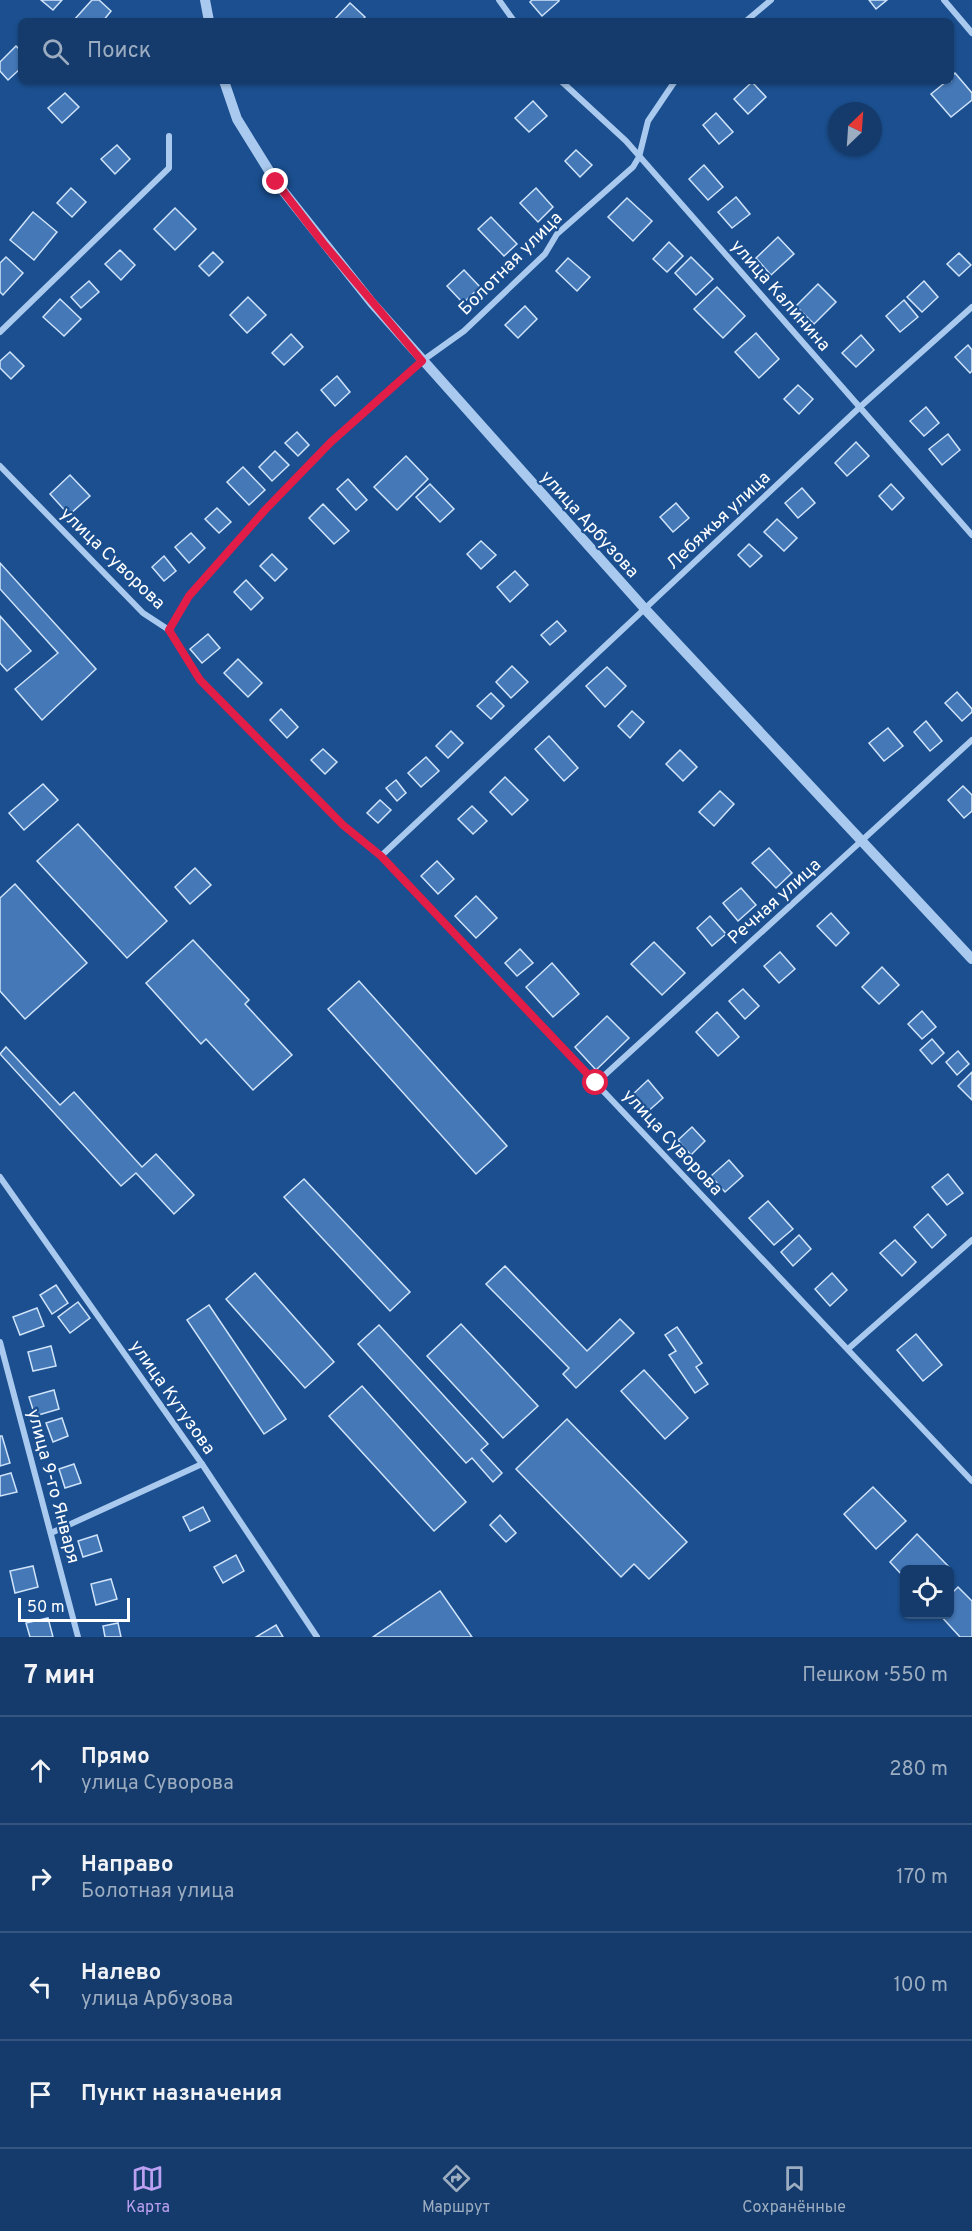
<!DOCTYPE html>
<html lang="ru">
<head>
<meta charset="utf-8">
<style>
	:root { --surface:#143b6b; --page:#1d4271; --text:#f1f3f6; --muted:#9dadc1; --line:#33557e; --accent:#bca0f2 }
	body { margin:0; font-family:Overpass,sans-serif; background:var(--page); color:var(--text) }
	.controls { position:absolute; right:18px; bottom:18px; display:grid; overflow:hidden; border-radius:9px; box-shadow:0 2px 4px #0004 }
	.controls button { width:54px; height:54px; display:grid; place-items:center; padding:0; border:0; border-bottom:2px solid var(--line); background:var(--surface); color:var(--text); font:30px sans-serif }
	.compass { position:absolute; left:828px; top:102px; width:54px; height:54px; border-radius:50%; background:var(--surface); box-shadow:0 2px 4px #0004; rotate:25deg }
	.scale { position:absolute; left:18px; bottom:15px; width:112px; box-sizing:border-box; padding-left:6px; border:3px solid #fff; border-top:0; font-size:16px; line-height:21px; white-space:nowrap; color:#fff; -webkit-text-stroke:4px #1b4f8f; paint-order:stroke }
	.stop { position:absolute; width:18px; height:18px; margin:-14px; border:4px solid #e11d48; border-radius:50%; background:#fff }
	.stop.end { background:#e11d48; border-color:#fff; box-shadow:0 2px 6px #0008 }
	.list { margin:0; padding:0; list-style:none }
	h2 { display:flex; justify-content:space-between; align-items:center; height:78px; margin:0; padding:0 24px; font-size:26px }
	h2 small { font-size:20px; font-weight:400; color:var(--muted) }
	.list li { display:grid; grid-template-columns:39px 1fr auto; gap:18px; align-items:center; box-sizing:border-box; height:108px; padding:0 24px; border-top:2px solid var(--line) }
	.list b { display:block; font-size:22px; white-space:nowrap }
	.list p { margin:0; font-size:20px; white-space:nowrap; color:var(--muted) }
	.list em { font-size:20px; font-style:normal; color:var(--muted) }
	.icon { flex:none; width:33px; height:33px; fill:none; stroke:currentColor; stroke-width:2; stroke-linecap:round; stroke-linejoin:round }
	.map { position:relative; flex:none; width:972px; height:1637px; overflow:hidden }
	.search { position:absolute; background:var(--surface); box-shadow:0 2px 4px #0004; left:18px; right:18px; top:18px; height:66px; display:flex; align-items:center; gap:15px; box-sizing:border-box; padding:0 21px; border-radius:9px; color:var(--muted); font-size:22px }
	.sheet { height:510px; background:var(--surface) }
	nav { display:flex; justify-content:space-around; align-items:center; box-sizing:border-box; height:84px; border-top:2px solid var(--line); background:var(--surface); font-size:16px; color:var(--muted) }
	nav a { display:grid; justify-items:center; gap:3px }
	nav .on { color:var(--accent) }
	.map>svg:first-child { display:block }
</style>
</head>
<body>
<div class="map">
<svg width="972" height="1637" viewBox="0 0 972 1637">
	<rect width="100%" height="100%" fill="#1b4f8f"/>
	<!-- building -->
	<g fill="#4478b7" stroke="#cfe3fa" stroke-width="1.5">
		<path d="M41 0H62L53 10Z"/>
		<path d="M92 0H99L111 11 103 21H73Z"/>
		<path d="M532 0H559V1L542 16 530 2Z"/>
		<path d="M869 0H887L876 9Z"/>
		<path d="M350 3 365 17 361 21H333Z"/>
		<path d="M16 46 21 51V68L8 80 0 71V62Z"/>
		<path d="M955 73 972 93V100L951 117 931 94 947 81H951V77Z"/>
		<path d="M752 82 766 97 748 114 734 99Z"/>
		<path d="M65 93 79 107 62 123 48 108Z"/>
		<path d="M533 101 547 116 529 132 515 118Z"/>
		<path d="M716 113 733 132 719 144 703 125Z"/>
		<path d="M117 145 130 159 115 174 101 159Z"/>
		<path d="M576 150 592 165 580 177 565 161Z"/>
		<path d="M704 165 723 187 708 200 689 179Z"/>
		<path d="M71 188 86 202 72 217 57 203Z"/>
		<path d="M536 188 553 207 538 222 520 203Z"/>
		<path d="M736 197 750 214 732 228 718 212Z"/>
		<path d="M627 198 652 221 633 241 608 217Z"/>
		<path d="M175 208 196 229 175 250 154 229Z"/>
		<path d="M33 212 57 232 34 260 10 240Z"/>
		<path d="M491 217 517 244 504 256 478 229Z"/>
		<path d="M778 237 794 254 771 275 756 258Z"/>
		<path d="M669 242 683 256 667 272 653 259Z"/>
		<path d="M120 250 135 265 121 280 105 264Z"/>
		<path d="M213 252 223 262 209 276 199 266Z"/>
		<path d="M959 253 971 265 959 276 947 264Z"/>
		<path d="M6 257 23 273 3 295 0 292V263Z"/>
		<path d="M691 257 713 279 696 295 675 273Z"/>
		<path d="M568 258 590 277 577 291 556 271Z"/>
		<path d="M464 270 480 287 463 303 447 286Z"/>
		<path d="M89 281 99 292 81 308 71 297Z"/>
		<path d="M924 281 938 297 922 312 907 297Z"/>
		<path d="M818 284 836 302 814 324 796 306Z"/>
		<path d="M717 287 745 316 723 338 694 309Z"/>
		<path d="M248 297 266 315 247 333 230 315Z"/>
		<path d="M60 299 81 319 64 336 43 317Z"/>
		<path d="M904 300 918 317 900 332 886 316Z"/>
		<path d="M525 306 537 319 518 338 505 325Z"/>
		<path d="M756 333 779 359 759 378 735 352Z"/>
		<path d="M291 334 303 347 284 365 272 353Z"/>
		<path d="M861 335 874 350 856 367 842 353Z"/>
		<path d="M968 345 972 350V371L970 373 955 357Z"/>
		<path d="M10 352 24 366 11 379 0 368V361Z"/>
		<path d="M337 376 350 392 335 406 321 390Z"/>
		<path d="M798 385 813 399 799 414 784 399Z"/>
		<path d="M926 407 939 423 924 436 910 421Z"/>
		<path d="M297 432 309 445 298 456 285 443Z"/>
		<path d="M948 434 960 450 942 465 929 449Z"/>
		<path d="M856 442 869 456 847 476 835 463Z"/>
		<path d="M275 451 289 465 272 481 259 467Z"/>
		<path d="M406 456 428 479 397 510 374 487Z"/>
		<path d="M243 467 265 490 249 505 227 482Z"/>
		<path d="M70 475 90 496 69 515 50 494Z"/>
		<path d="M348 479 367 500 356 510 337 489Z"/>
		<path d="M430 484 454 509 440 522 416 497Z"/>
		<path d="M891 484 904 498 892 510 879 496Z"/>
		<path d="M802 488 815 503 798 518 785 503Z"/>
		<path d="M676 503 689 518 673 532 660 517Z"/>
		<path d="M323 504 349 531 334 544 309 518Z"/>
		<path d="M217 508 231 522 219 533 205 519Z"/>
		<path d="M777 519 797 538 784 551 764 532Z"/>
		<path d="M191 533 205 548 189 563 175 547Z"/>
		<path d="M481 541 496 555 481 569 467 554Z"/>
		<path d="M749 544 762 556 750 567 738 555Z"/>
		<path d="M272 554 287 569 275 581 260 566Z"/>
		<path d="M164 556 176 571 164 581 152 567Z"/>
		<path d="M0 563 96 669 42 720 15 689 58 653 0 589Z"/>
		<path d="M515 571 528 585 510 602 497 587Z"/>
		<path d="M246 580 263 598 251 610 234 592Z"/>
		<path d="M0 616 31 651 7 671 0 663Z"/>
		<path d="M557 621 566 631 550 645 541 635Z"/>
		<path d="M208 634 220 648 202 663 190 649Z"/>
		<path d="M238 659 262 683 248 697 224 673Z"/>
		<path d="M512 666 528 682 511 698 496 682Z"/>
		<path d="M607 667 626 686 605 707 586 686Z"/>
		<path d="M957 692 972 709V712L962 721 945 703Z"/>
		<path d="M491 693 504 706 491 719 477 706Z"/>
		<path d="M281 709 298 727 287 738 270 720Z"/>
		<path d="M632 711 644 722 630 738 618 726Z"/>
		<path d="M926 721 942 741 930 751 914 732Z"/>
		<path d="M888 728 903 746 884 761 869 743Z"/>
		<path d="M451 731 463 743 448 758 436 746Z"/>
		<path d="M549 736 578 768 564 781 535 749Z"/>
		<path d="M323 749 337 762 325 774 311 760Z"/>
		<path d="M680 750 697 767 683 781 666 764Z"/>
		<path d="M426 757 439 771 421 787 408 773Z"/>
		<path d="M505 777 528 800 512 815 490 792Z"/>
		<path d="M396 780 406 793 397 801 386 788Z"/>
		<path d="M43 784 58 800 24 830 9 813Z"/>
		<path d="M963 786 972 795V811L964 818 948 800Z"/>
		<path d="M720 791 734 804 714 826 699 812Z"/>
		<path d="M380 800 391 810 378 823 367 813Z"/>
		<path d="M472 806 487 821 473 834 458 819Z"/>
		<path d="M78 824 167 921 127 958 37 861Z"/>
		<path d="M769 848 792 873 776 888 752 863Z"/>
		<path d="M437 861 454 879 438 894 421 876Z"/>
		<path d="M195 868 211 885 190 904 175 887Z"/>
		<path d="M15 884 87 963 25 1019 0 991V898Z"/>
		<path d="M741 888 756 905 738 921 723 903Z"/>
		<path d="M476 896 497 918 476 938 455 916Z"/>
		<path d="M831 913 849 933 836 946 817 926Z"/>
		<path d="M710 916 726 934 712 946 697 928Z"/>
		<path d="M193 940 249 1000 245 1004 292 1055 253 1090 206 1039 201 1044 146 983Z"/>
		<path d="M654 942 685 973 662 995 631 964Z"/>
		<path d="M520 949 533 963 517 976 505 963Z"/>
		<path d="M780 952 795 969 779 983 764 966Z"/>
		<path d="M552 963 579 994 553 1017 526 987Z"/>
		<path d="M882 967 899 985 879 1004 862 987Z"/>
		<path d="M359 981 507 1146 476 1174 328 1009Z"/>
		<path d="M743 989 759 1006 745 1019 729 1001Z"/>
		<path d="M922 1011 936 1027 922 1039 908 1024Z"/>
		<path d="M717 1012 739 1037 718 1056 696 1032Z"/>
		<path d="M607 1016 629 1038 596 1070 575 1047Z"/>
		<path d="M932 1039 944 1053 932 1064 920 1050Z"/>
		<path d="M6 1047 60 1105 74 1092 142 1167 156 1154 194 1195 174 1214 136 1173 121 1186 0 1054Z"/>
		<path d="M958 1051 969 1064 957 1075 946 1062Z"/>
		<path d="M972 1072V1100L958 1086Z"/>
		<path d="M648 1080 663 1098 645 1114 630 1097Z"/>
		<path d="M692 1127 705 1141 691 1155 678 1140Z"/>
		<path d="M729 1160 743 1176 725 1192 711 1176Z"/>
		<path d="M948 1174 963 1193 947 1205 932 1187Z"/>
		<path d="M304 1179 410 1292 390 1311 284 1197Z"/>
		<path d="M768 1201 793 1229 774 1245 749 1218Z"/>
		<path d="M928 1214 946 1235 932 1248 914 1227Z"/>
		<path d="M799 1235 811 1249 793 1266 781 1252Z"/>
		<path d="M895 1240 916 1262 902 1276 880 1253Z"/>
		<path d="M505 1266 587 1351 620 1319 634 1333 576 1388 563 1374 569 1368 486 1284Z"/>
		<path d="M255 1273 334 1362 305 1388 226 1299Z"/>
		<path d="M832 1273 847 1290 830 1306 815 1289Z"/>
		<path d="M56 1285 68 1303 52 1314 40 1295Z"/>
		<path d="M78 1302 90 1318 70 1333 58 1317Z"/>
		<path d="M209 1305 286 1419 264 1434 187 1320Z"/>
		<path d="M37 1308 44 1326 20 1335 13 1317Z"/>
		<path d="M461 1324 538 1406 503 1438 427 1356Z"/>
		<path d="M379 1325 488 1444 481 1450 502 1473 493 1482 472 1458 466 1463 358 1344Z"/>
		<path d="M677 1327 702 1363 696 1367 708 1384 695 1393 669 1355 676 1351 665 1335Z"/>
		<path d="M916 1334 942 1365 923 1381 897 1350Z"/>
		<path d="M51 1346 56 1366 33 1371 28 1352Z"/>
		<path d="M644 1370 688 1418 665 1439 621 1391Z"/>
		<path d="M362 1386 466 1502 434 1531 329 1416Z"/>
		<path d="M54 1390 59 1409 35 1416 29 1397Z"/>
		<path d="M62 1418 68 1436 53 1442 46 1423Z"/>
		<path d="M567 1419 687 1542 649 1579 634 1564 621 1577 516 1469Z"/>
		<path d="M0 1436H2L10 1463 0 1466Z"/>
		<path d="M74 1464 81 1483 65 1488 59 1469Z"/>
		<path d="M11 1473 17 1492 0 1496V1476Z"/>
		<path d="M873 1487 906 1521 876 1549 844 1514Z"/>
		<path d="M203 1507 210 1521 190 1531 183 1517Z"/>
		<path d="M500 1515 516 1533 506 1542 490 1525Z"/>
		<path d="M917 1534 949 1567 946 1570H904V1577L890 1562Z"/>
		<path d="M97 1535 102 1551 83 1557 78 1541Z"/>
		<path d="M236 1555 244 1571 223 1583 214 1567Z"/>
		<path d="M33 1566 38 1587 15 1593 10 1571Z"/>
		<path d="M111 1579 117 1599 96 1605 91 1584Z"/>
		<path d="M958 1587 972 1601V1637H960L939 1614H950V1595Z"/>
		<path d="M440 1591 472 1637H373Z"/>
		<path d="M48 1618 53 1637H30L26 1623Z"/>
		<path d="M118 1623 121 1637H105L103 1626Z"/>
		<path d="M276 1625 283 1637H256Z"/>
	</g>
	<g fill="none" stroke-linecap="round" stroke-linejoin="round">
		<!-- minor -->
		<g stroke="#a9c9ee" stroke-width="6">
			<path d="M499 0 514 21"/>
			<path d="M944 0 972 33"/>
			<path d="M746 21 771 0"/>
			<path d="M561 81 626 141 972 535"/>
			<path d="M0 332 169 168V136"/>
			<path d="M0 466 143 613 169 630 200 680 343 825 381 856 972 1481"/>
			<path d="M169 630 189 596 265 510 331 442 422 361 464 331 545 254 557 234 633 167 639 157 648 121 675 81"/>
			<path d="M381 856 860 407 972 307"/>
			<path d="M596 1083 972 740"/>
			<path d="M0 1177 202 1464 317 1637"/>
			<path d="M0 1342 78 1637"/>
			<path d="M848 1349 972 1240"/>
			<path d="M51 1533 202 1464"/>
		</g>
		<!-- tertiary -->
		<g stroke="#a9c9ee" stroke-width="10">
			<path d="M205 0 209 21"/>
			<path d="M224 81 237 119 276 182 372 303 645 609 972 959"/>
		</g>
	</g>
	<g fill="none" stroke-linecap="round" stroke-linejoin="round">
		<!-- route -->
		<path stroke="#e11d48" stroke-width="8" d="M276 182 323 243 422 361 331 442 265 510 189 596 169 630 200 680 343 825 381 856 596 1083"/>
	</g>
	<g text-anchor="middle" stroke-width="4.5" stroke-linejoin="round" paint-order="stroke">
		<!-- street labels -->
		<g font-size="18" fill="#fff" stroke="#1b4f8f">
			<text transform="translate(510 263) rotate(-45)" y="6">Болотная улица</text>
			<text transform="translate(781 295) rotate(49)" y="6">улица Калинина</text>
			<text transform="translate(718 520) rotate(-43)" y="6">Лебяжья улица</text>
			<text transform="translate(590 524) rotate(48)" y="6">улица Арбузова</text>
			<text transform="translate(113 558) rotate(44)" y="6">улица Суворова</text>
			<text transform="translate(774 901) rotate(-42)" y="6">Речная улица</text>
			<text transform="translate(673 1142) rotate(47)" y="6">улица Суворова</text>
			<text transform="translate(173 1397) rotate(55)" y="6">улица Кутузова</text>
			<text transform="translate(54 1486) rotate(75)" y="6">улица 9-го Января</text>
		</g>
	</g>
</svg>
<div class="controls">
<button><svg class="icon" aria-label="locate" viewBox="0 0 24 24"><circle cx="12" cy="12" r="6"/><path d="M12 2v4M12 18v4M2 12h4M18 12h4"/></svg></button>
</div>
<svg class="compass" viewBox="-18 -18 36 36"><path d="M0-13l5 13h-10z" fill="#e53935"/><path d="M0 13l5-13h-10z" fill="#9dadc1"/></svg>
<div class="scale">50 m</div>
<div class="stop" style="left:596px;top:1083px"></div>
<div class="stop end" style="left:276px;top:182px"></div>
<div class="search"><svg class="icon" aria-label="search" viewBox="0 0 24 24"><circle cx="10" cy="10" r="6"/><path d="M15 15l6 6"/></svg>Поиск</div>
</div>
<section class="sheet">
<h2>7 мин<small>Пешком · 550 m</small></h2>
<ul class="list">
<li><svg class="icon" aria-label="ahead" viewBox="0 0 24 24"><path d="M12 20V5M6 11l6-6 6 6"/></svg><div><b>Прямо</b><p>улица Суворова</p></div><em>280 m</em></li>
<li><svg class="icon" aria-label="right" viewBox="0 0 24 24"><path d="M7 20v-9h11M14 6l5 5-5 5"/></svg><div><b>Направо</b><p>Болотная улица</p></div><em>170 m</em></li>
<li><svg class="icon" aria-label="left" viewBox="0 0 24 24"><path d="M17 20v-9H6M10 6l-5 5 5 5"/></svg><div><b>Налево</b><p>улица Арбузова</p></div><em>100 m</em></li>
<li><svg class="icon" aria-label="arrive" viewBox="0 0 24 24"><path d="M6 21V4h12l-3 4 3 4H6"/></svg><div><b>Пункт назначения</b></div></li>
</ul>
</section>
<nav>
<a class="on"><svg class="icon" aria-label="map" viewBox="0 0 24 24"><path d="M3 6l6-2 6 2 6-2v14l-6 2-6-2-6 2zM9 4v14M15 6v14"/></svg>Карта</a>
<a><svg class="icon" aria-label="directions" viewBox="0 0 24 24"><path d="M12 3l9 9-9 9-9-9zM9 14v-3h6M13 9l2 2-2 2"/></svg>Маршрут</a>
<a><svg class="icon" aria-label="saved" viewBox="0 0 24 24"><path d="M7 4h10v16l-5-4-5 4z"/></svg>Сохранённые</a>
</nav>
</body>
</html>
